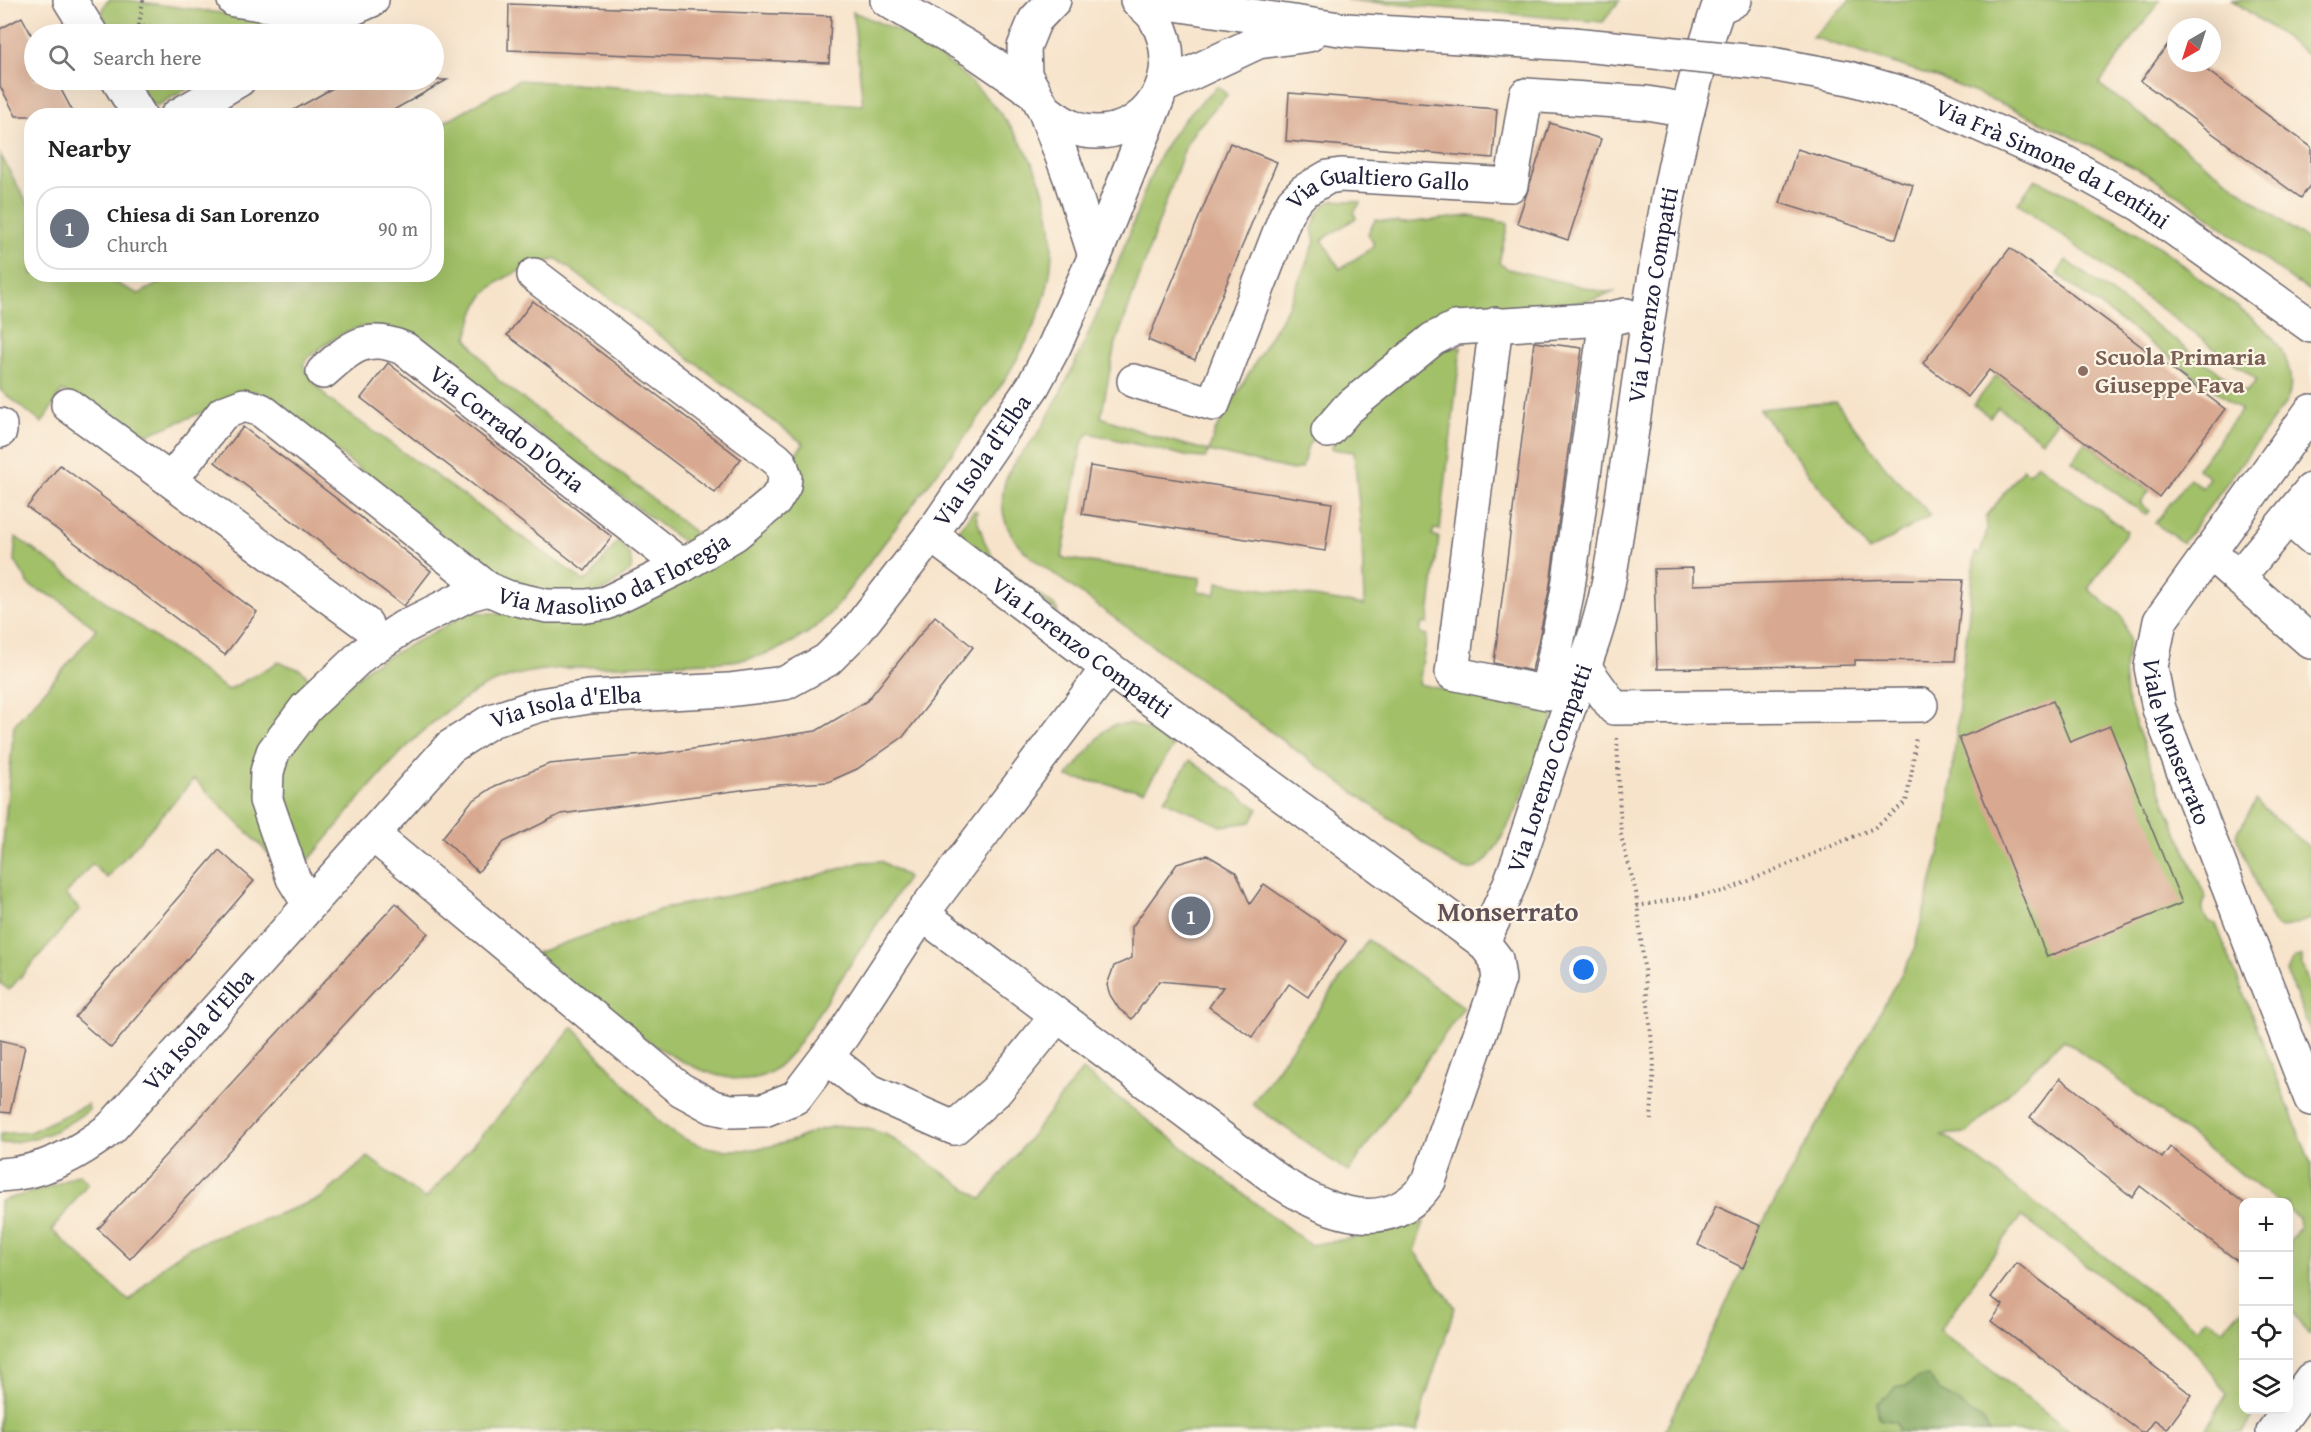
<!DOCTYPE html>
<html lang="en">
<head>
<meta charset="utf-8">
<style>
	:root { --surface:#fff; --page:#f2f2f2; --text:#222; --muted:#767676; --line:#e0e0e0; --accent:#7c3aed }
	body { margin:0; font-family:"Gentium Book Plus",serif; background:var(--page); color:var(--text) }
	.controls { position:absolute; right:18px; bottom:18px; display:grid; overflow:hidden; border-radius:12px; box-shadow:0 6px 24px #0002 }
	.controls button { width:54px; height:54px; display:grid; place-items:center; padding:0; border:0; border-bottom:2px solid var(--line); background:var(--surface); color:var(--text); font:30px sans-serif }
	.compass { position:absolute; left:2167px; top:18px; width:54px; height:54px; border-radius:50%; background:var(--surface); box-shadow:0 6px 24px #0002; rotate:219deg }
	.you { position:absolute; left:1584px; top:970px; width:21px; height:21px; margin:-15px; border:4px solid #fff; border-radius:50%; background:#1a73e8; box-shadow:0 0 0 9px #1a73e833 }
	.badge { display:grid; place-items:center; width:39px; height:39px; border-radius:50%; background:var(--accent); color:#fff; font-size:20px; font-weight:700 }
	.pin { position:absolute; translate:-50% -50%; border:3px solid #fff; box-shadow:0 2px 6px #0006 }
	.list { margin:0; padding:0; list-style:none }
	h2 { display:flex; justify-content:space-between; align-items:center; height:78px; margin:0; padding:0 24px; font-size:26px }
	h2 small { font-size:20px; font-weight:400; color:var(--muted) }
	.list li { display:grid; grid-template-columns:39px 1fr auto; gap:18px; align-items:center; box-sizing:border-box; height:84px; margin:0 12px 12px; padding:0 12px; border:2px solid var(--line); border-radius:24px }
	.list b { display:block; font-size:22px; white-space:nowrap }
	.list p { margin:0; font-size:20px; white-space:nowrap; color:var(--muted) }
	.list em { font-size:20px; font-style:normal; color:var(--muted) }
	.icon { flex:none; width:33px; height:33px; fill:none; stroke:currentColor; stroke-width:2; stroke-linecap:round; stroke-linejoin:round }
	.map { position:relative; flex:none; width:2311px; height:1432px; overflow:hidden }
	.search { position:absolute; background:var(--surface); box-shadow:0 6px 24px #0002; left:24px; top:24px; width:420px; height:66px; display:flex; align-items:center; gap:15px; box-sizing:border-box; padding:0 21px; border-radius:33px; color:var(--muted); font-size:22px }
	.panel { position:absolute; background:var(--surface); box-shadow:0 6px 24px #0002; left:24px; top:108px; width:420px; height:174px; border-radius:24px }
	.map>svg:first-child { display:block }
</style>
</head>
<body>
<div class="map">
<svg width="2311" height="1432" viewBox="0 0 2311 1432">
	<rect width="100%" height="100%" fill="#fcf5e5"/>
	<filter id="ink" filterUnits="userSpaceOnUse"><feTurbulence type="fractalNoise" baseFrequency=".0167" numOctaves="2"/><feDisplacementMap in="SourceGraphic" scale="12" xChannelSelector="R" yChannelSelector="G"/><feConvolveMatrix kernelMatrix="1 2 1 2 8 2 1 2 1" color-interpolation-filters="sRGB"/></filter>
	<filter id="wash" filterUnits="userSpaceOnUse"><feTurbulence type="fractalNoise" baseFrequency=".008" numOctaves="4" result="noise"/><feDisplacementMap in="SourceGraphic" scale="24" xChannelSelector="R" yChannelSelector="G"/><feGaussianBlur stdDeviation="1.35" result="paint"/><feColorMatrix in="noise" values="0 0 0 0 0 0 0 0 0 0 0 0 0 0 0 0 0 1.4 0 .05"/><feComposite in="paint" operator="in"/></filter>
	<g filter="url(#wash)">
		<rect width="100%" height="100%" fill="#f7e3ca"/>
		<!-- green -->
		<g fill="#a1c068" stroke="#627152" stroke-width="1.5">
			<path d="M109 0H127L271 20C277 23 280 28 277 34H113C106 23 96 10 109 0Z"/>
			<path d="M1346 0H1620L1603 22Z"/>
			<path d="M1850 0H2160L2099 84 2311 243V291L2296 283 2190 203 2148 175 2116 158 2010 107 1939 78 1812 37Z"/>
			<path d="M2232 0H2311V56Z"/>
			<path d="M853 12C880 23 910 34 934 52 1022 114 1082 214 1036 321 1010 382 965 436 925 489 905 515 886 541 866 567 848 590 831 618 806 634 793 642 776 651 762 655 738 663 710 662 686 663 653 664 621 666 588 667 551 668 514 671 480 689 411 727 351 811 300 871L290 850 277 799V773L290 746 311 719 370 666 471 612 582 618 619 613 792 504 799 468 791 458 804 444 557 259C533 266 502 274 485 294 475 306 471 323 467 338L498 380 586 446 702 538 728 525 769 480 772 486C749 510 720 555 682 541L399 330C354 320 341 332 307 359L303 365C308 379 320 387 328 399L584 581 591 577 618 541C628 551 633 556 631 570 619 580 604 593 587 596 582 597 575 595 569 595 538 595 512 586 486 569L311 431 255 391 149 434 131 429 62 391 42 423 0 390V154L31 210 32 274 98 275 139 294 174 275 436 274 437 126 519 80 863 105Z"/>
			<path d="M138 80H204L156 106 151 103Z"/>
			<path d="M1218 86 1227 95 1195 130 1186 145 1114 349 1101 417 1156 437 1209 451 1215 431 1288 307 1315 242 1312 229 1318 213 1325 204 1334 200 1361 202 1354 212 1356 218 1322 240 1340 269 1375 246 1368 234 1375 220 1405 223 1469 216 1508 223 1499 263 1508 269 1604 292 1616 291 1595 299 1545 309 1479 310 1454 318 1328 419 1308 445 1302 468 1293 470 1209 451 1205 458 1190 457 1089 433 1082 443 1062 558 1201 578 1198 591 1215 595 1218 582 1364 605 1362 539 1354 452 1331 449 1344 425 1445 348 1461 347 1440 530 1434 529 1432 535 1439 537 1428 624 1422 623 1420 633 1427 635 1419 684 1554 715C1543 743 1502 859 1476 868 1468 871 1461 868 1454 865L1032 558C1009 538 998 517 1004 486 1009 461 1034 444 1045 422 1077 364 1103 302 1127 240 1139 209 1151 167 1169 140 1182 119 1200 103 1218 86Z"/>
			<path d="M2035 179C2073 197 2111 216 2147 239 2173 255 2196 276 2220 294 2236 306 2266 327 2276 342 2288 358 2296 383 2286 402L2183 543 2155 523 2190 478 2202 488 2209 478 2198 468 2241 410 2057 274 2066 260 2246 392 2257 380 2018 203Z"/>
			<path d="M1996 376 2057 421 2042 441 1998 407 1990 417 1974 405Z"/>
			<path d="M1836 402 1886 468 1931 515 1869 551 1759 409Z"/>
			<path d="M2085 442 2149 491 2140 503 2150 511 2146 515 2072 461Z"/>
			<path d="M2037 464 2127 531 2088 589 2123 617 2129 641 2124 669 2126 697 2166 806 2206 898C2199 909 2204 921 2216 924L2311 1164V1331L2309 1335 2291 1310 2289 1312V1242L2300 1227 2299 1218 2289 1211 2288 1202H2278L2064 1039 1967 1133 1941 1135 1952 1140 2198 1328 2206 1318 2223 1330 2240 1310 2243 1313 2244 1410H2257L2243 1432H2204L2227 1394 2187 1342 2021 1216 1939 1330 2071 1432H1664L1719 1319 1761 1226 1913 953 1947 823 1975 553 1980 554 1987 531 1986 517 2023 469 2029 473Z"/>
			<path d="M973 511H977L976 516 984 540 992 556 1018 579 1056 607 1058 613 955 539 957 532Z"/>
			<path d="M16 537 228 690 279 662 301 670 312 681 274 723V859L194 779 107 878 92 864 65 895 80 909 9 990 0 983V876L14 725 74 657 96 629 58 599 30 586 14 559Z"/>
			<path d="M1133 724 1146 729 1173 747 1144 791 1067 777 1104 731 1114 725Z"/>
			<path d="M1190 760 1258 809 1251 822 1221 826 1164 800Z"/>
			<path d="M2256 801 2311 849V919L2283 928 2277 927 2273 922 2236 835Z"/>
			<path d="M881 861 908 877 794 1050C784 1060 775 1072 762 1076 698 1099 584 992 536 953L665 908 789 884 862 862Z"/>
			<path d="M1368 940 1464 1007 1348 1172 1252 1104Z"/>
			<path d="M2302 956V966L2311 990V1033L2287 972 2293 959Z"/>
			<path d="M573 1027 660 1123C700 1156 746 1155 794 1140 801 1138 808 1133 815 1131 839 1123 864 1126 887 1135L982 1199 1082 1070 1310 1245 1360 1237 1424 1222 1414 1251 1455 1307 1424 1402 1418 1432H0V1201L53 1186 79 1174 88 1183 52 1230 129 1301 165 1264 190 1247 321 1198 368 1157 425 1199 520 1092Z"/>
			<path d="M88 1104 89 1110C54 1134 42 1139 0 1144V1134L30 1132Z"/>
		</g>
		<!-- forest -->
		<path fill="#80a65c" stroke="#51644c" stroke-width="1.5" d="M1929 1376 1939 1391 1956 1400 1967 1411 1981 1418 1990 1432H1899L1896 1422 1879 1419 1877 1403 1896 1388 1905 1386 1919 1377Z"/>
		<g id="blocks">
			<!-- building -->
			<g fill="#d8a990">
				<path d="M509 4 831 16 829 63 508 50Z"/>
				<path d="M22 17 34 40V80H56L75 116H16L0 86V29Z"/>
				<path d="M2176 33V63H2197L2311 147V184L2301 198 2141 81Z"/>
				<path d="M347 80H447L383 116H283Z"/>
				<path d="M1289 93 1497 109 1493 158 1286 141Z"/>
				<path d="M1550 123 1601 139 1568 240 1517 223Z"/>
				<path d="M1230 143 1277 162 1195 360 1148 340Z"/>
				<path d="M1797 149 1913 185 1896 239 1780 203Z"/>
				<path d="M2010 248 2225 409 2159 497 1989 370 1968 397 1923 363Z"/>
				<path d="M533 301 741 459 715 493 507 335Z"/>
				<path d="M1534 342 1582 348 1549 591 1532 671 1494 663Z"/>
				<path d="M388 363 612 537 585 571 361 398Z"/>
				<path d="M243 427 431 571 404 606 215 462Z"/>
				<path d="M60 465 257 612 225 655 27 507Z"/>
				<path d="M1090 466 1332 503 1325 551 1082 514Z"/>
				<path d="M1693 568V585L1897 579 1963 580 1955 661 1855 660V665L1657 669 1654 569Z"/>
				<path d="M935 616 973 647 903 737 857 769 828 782 779 785 561 814 504 842 478 872 442 838 471 802 495 786 549 764 665 753 816 731 867 701Z"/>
				<path d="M2053 701 2070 742 2110 726 2182 903 2047 957 1959 738Z"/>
				<path d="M219 850 254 881 111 1048 75 1017Z"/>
				<path d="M1207 855 1236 872 1250 904 1264 884 1346 941 1308 997 1289 984 1252 1037 1209 1007 1223 987 1159 981 1132 1019 1119 1009 1110 995 1107 985 1114 966 1132 958V927L1177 864Z"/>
				<path d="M396 903 428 933 130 1259 98 1229Z"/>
				<path d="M0 1040 25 1046 10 1113 0 1112Z"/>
				<path d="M2060 1078 2162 1158 2170 1147 2244 1203V1266L2140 1186 2132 1197 2030 1117Z"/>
				<path d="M1716 1206 1761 1226 1743 1268 1698 1245Z"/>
				<path d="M2017 1263 2192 1395 2167 1429 2155 1420 2146 1432H2141L1991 1321 2003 1305 1991 1297Z"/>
			</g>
		</g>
	</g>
	<g filter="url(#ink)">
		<use href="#blocks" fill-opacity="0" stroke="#6d666d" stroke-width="1.5"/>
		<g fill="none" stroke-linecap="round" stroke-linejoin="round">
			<!-- minor casing -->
			<g stroke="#6d666d" stroke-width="36">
				<g id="minor">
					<path d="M70 0 91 34"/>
					<path d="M234 0 327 14 354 8 372 0"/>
					<path d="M887 0 974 51 1032 91"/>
					<path d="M1054 0 1035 20 1024 47 1025 75 1044 109 1070 178 1095 256"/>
					<path d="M1148 0 1346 30 1573 44"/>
					<path id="s1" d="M1766 63 1849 78 1922 99 2066 163 2141 205 2311 326"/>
					<path d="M118 80 140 116"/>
					<path d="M1162 87 1258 42 1309 35"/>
					<path d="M1044 109C1055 118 1069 128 1084 131 1148 141 1187 74 1156 20 1152 12 1143 6 1137 0"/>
					<path d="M177 116 239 80"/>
					<path d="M1496 324 1452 673 1547 693 1567 594 1606 319"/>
					<path id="s2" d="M323 372C351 347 367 332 405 349L682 566"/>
					<path id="s3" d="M1134 381 1213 404 1286 215 1293 202 1304 191 1328 177 1341 175 1511 185 1526 95 1647 103 1688 110"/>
					<path d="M68 405 366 624"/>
					<path id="s4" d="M2311 411 2160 621 2151 667 2159 709 2311 1099"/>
					<path d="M0 425V431"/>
					<path d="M1328 431 1347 409 1369 391 1433 339 1455 328 1606 319 1626 315"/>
					<path d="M171 480 223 413 244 405 261 410 488 589"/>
					<path d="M2289 518 2311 538"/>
					<path id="s5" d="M931 535 1108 668 1483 942C1493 920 1505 898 1513 875 1531 827 1545 777 1562 728 1578 680 1599 634 1608 585 1642 395 1654 190 1718 8L1735 0"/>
					<path d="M2209 552 2311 642"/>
					<path d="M2238 578 2311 490"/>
					<path d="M1585 668 1614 708 1921 705"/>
					<path d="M372 834 680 1089 713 1107 731 1111 764 1110 796 1097 843 1035 922 914 1108 668"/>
					<path id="s6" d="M309 904 293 878 266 800 267 772 273 752 306 708 362 655 404 627 470 594 488 589 507 597 547 606H587L606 603 682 566 735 534 775 501 784 486 785 477 781 464 776 459 534 275"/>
					<path d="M922 914 1280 1182C1327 1213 1391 1239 1429 1181L1499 979 1496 959 1483 942"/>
					<path d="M827 1057 868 1090 954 1128 996 1091 1057 1016"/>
					<path id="s7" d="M0 1175C43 1173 78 1154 111 1128L450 747 491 721 540 705 589 697 729 690 785 683 827 660 858 629 931 535 1033 386 1054 347 1095 256 1158 98"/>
					<path d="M2273 1432 2311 1379"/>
				</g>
			</g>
			<!-- path -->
			<g stroke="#6d666d" stroke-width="4" stroke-dasharray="1.5 4.5" stroke-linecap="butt">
				<path d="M143 0 139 25 198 34"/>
				<path d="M1617 738 1621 836 1636 892 1654 1062 1651 1120"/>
				<path d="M1637 906 1725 891 1874 828 1906 802 1912 770 1916 736"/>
			</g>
			<!-- minor -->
			<use href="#minor" stroke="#fff" stroke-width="33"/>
			<!-- minor-bridge casing -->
			<g stroke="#6d666d" stroke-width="36" stroke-linecap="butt">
				<path id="minor-bridge" d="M1573 44 1766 63"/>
			</g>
			<!-- minor-bridge -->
			<use href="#minor-bridge" stroke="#fff" stroke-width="33"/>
		</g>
	</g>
	<!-- markers -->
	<circle fill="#8d6e63" stroke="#fcf5e5" stroke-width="2" cx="2083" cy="371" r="6"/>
	<g text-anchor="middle" stroke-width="4.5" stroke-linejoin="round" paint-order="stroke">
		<!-- street labels -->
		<g font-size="24" fill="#22223b" stroke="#fcf5e5">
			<text dy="8" stroke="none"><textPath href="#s1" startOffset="306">Via Frà Simone da Lentini</textPath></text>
			<text dy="8" stroke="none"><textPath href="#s3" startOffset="390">Via Gualtiero Gallo</textPath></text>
			<text dy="8" stroke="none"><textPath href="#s5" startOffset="1358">Via Lorenzo Compatti</textPath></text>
			<text dy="8" stroke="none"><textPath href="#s2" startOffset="222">Via Corrado D'Oria</textPath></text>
			<text dy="8" stroke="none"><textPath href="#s7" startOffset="1280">Via Isola d'Elba</textPath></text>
			<text dy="8" stroke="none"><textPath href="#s6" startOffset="572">Via Masolino da Floregia</textPath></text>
			<text dy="8" stroke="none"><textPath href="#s5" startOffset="188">Via Lorenzo Compatti</textPath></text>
			<text dy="8" stroke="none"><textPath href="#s7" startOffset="758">Via Isola d'Elba</textPath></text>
			<text dy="8" stroke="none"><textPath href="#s4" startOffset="384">Viale Monserrato</textPath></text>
			<text dy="8" stroke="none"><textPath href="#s5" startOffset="872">Via Lorenzo Compatti</textPath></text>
			<text dy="8" stroke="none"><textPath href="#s7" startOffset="254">Via Isola d'Elba</textPath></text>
		</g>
		<!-- education labels -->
		<g font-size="24" font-weight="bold" fill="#785e54" stroke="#fcf5e5" text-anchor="start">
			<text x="2095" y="365">Scuola Primaria<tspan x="2095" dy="28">Giuseppe Fava</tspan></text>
		</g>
		<!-- quarter labels -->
		<g font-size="27" font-weight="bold" fill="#625159" stroke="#fcf5e5">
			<text x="1508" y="921">Monserrato</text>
		</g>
	</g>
</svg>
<div class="controls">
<button>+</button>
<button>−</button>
<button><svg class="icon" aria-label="locate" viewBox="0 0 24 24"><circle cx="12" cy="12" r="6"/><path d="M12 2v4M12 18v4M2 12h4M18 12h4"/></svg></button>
<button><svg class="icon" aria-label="layers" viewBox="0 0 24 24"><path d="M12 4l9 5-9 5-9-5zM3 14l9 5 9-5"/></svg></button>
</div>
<svg class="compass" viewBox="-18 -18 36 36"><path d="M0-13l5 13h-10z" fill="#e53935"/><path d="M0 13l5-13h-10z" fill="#767676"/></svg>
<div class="you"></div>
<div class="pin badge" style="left:1191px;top:916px;background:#6b7280">1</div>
<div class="search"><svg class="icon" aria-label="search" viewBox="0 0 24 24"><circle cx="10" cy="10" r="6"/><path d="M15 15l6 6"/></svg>Search here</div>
<section class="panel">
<h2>Nearby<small></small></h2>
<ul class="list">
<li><span class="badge" style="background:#6b7280">1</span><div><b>Chiesa di San Lorenzo</b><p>Church</p></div><em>90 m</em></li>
</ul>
</section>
</div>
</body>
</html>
